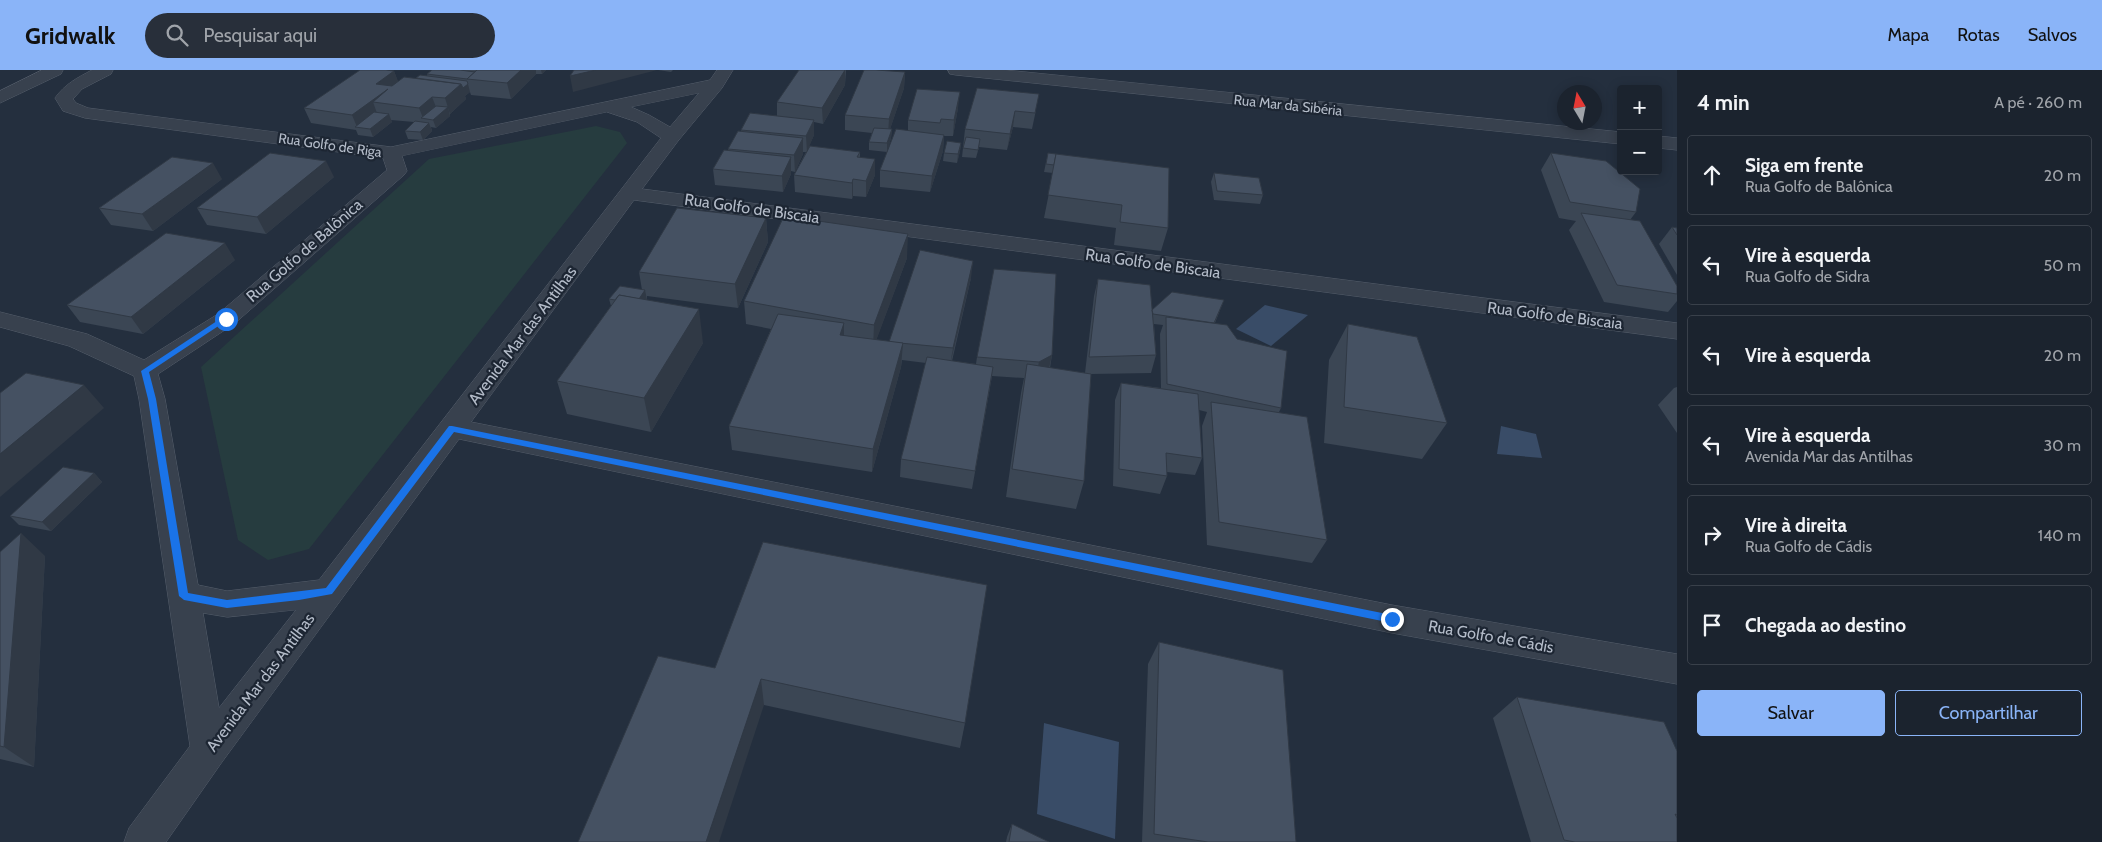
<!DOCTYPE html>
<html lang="pt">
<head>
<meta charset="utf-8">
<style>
	:root { --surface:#1b232e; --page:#282f3a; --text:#f1f3f6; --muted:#a0a4aa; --line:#39404a; --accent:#8ab4f8 }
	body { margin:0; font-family:Cabin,sans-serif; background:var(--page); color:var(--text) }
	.controls { position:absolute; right:15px; top:15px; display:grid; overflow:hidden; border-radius:5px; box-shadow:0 2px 12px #0003 }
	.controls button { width:45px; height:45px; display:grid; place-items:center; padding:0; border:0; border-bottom:1px solid var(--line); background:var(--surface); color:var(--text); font:25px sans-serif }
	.compass { position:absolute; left:1557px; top:15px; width:45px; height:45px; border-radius:50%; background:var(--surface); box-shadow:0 2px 12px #0003; rotate:350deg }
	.stop { position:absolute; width:15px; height:15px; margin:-11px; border:4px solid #1a73e8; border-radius:50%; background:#fff }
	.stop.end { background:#1a73e8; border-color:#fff; box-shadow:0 1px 5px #0008 }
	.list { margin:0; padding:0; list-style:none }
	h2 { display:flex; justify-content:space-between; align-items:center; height:65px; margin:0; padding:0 20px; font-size:21px }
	h2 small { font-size:16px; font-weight:400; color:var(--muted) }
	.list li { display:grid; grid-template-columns:32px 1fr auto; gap:15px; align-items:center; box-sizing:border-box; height:80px; margin:0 10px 10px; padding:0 10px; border:1px solid var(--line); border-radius:5px }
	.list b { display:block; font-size:19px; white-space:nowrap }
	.list p { margin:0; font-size:16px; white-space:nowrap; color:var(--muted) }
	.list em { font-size:16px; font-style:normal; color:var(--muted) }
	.actions { display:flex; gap:10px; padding:15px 20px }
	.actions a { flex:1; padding:11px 0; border:1px solid var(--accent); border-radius:5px; text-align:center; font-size:18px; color:var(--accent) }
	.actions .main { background:var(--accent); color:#111 }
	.icon { flex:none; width:28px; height:28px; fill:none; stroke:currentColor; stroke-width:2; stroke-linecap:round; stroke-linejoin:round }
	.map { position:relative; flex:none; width:1677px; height:772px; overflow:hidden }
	header { display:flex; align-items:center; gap:30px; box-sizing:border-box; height:70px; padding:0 25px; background:var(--accent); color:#111 }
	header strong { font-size:24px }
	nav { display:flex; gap:28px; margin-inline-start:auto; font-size:18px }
	.search { width:350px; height:45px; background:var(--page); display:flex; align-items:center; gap:12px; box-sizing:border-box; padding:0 18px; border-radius:28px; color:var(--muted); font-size:19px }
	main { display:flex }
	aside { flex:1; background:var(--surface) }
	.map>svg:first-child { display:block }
</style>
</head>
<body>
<header>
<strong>Gridwalk</strong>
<div class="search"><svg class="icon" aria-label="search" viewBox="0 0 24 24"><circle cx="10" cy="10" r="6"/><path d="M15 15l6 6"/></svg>Pesquisar aqui</div>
<nav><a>Mapa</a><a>Rotas</a><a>Salvos</a></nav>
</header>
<main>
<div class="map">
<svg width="1677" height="772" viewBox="0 0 1677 772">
	<rect width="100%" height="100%" fill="#242f3e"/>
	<!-- green -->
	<path fill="#263c3f" d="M596 56 620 62 627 73 309 479 268 490 238 470 201 297 429 89Z"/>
	<!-- water -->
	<g fill="#394c67">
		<path d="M1265 235 1308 245 1271 276 1236 259Z"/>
		<path d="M1501 356 1536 364 1542 388 1497 384Z"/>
		<path d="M1044 653 1119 672 1115 769 1037 744Z"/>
	</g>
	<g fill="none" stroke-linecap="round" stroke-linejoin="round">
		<!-- minor casing -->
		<g stroke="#565f6c" stroke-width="1">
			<g id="minor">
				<path d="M92 0H113L111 4 82 19 73 29 76 33 88 38 391 77 710 10 717 0H733L722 18 678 71 642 119 1677 253V269L634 130 471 352 1392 535 1677 584V614L1392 563 459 369 222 692 166 772H124L129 758 190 676 139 329 134 306 69 276 0 257V242L87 264 144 290 218 244 387 100 383 88 85 48 63 41 55 28C65 14 77 8 92 0ZM699 23 670 57 649 45 631 37ZM607 42 637 52 661 68 319 510 227 521 198 515 165 329 158 304 234 254 404 105 407 101 402 86ZM296 540 219 638 203 543 227 547Z"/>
				<path d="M948 0H1005L1621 62V74L956 5 950 4Z"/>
				<path d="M1658 66 1677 68V80L1658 78Z"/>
			</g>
		</g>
		<!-- tertiary casing -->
		<g stroke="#565f6c" stroke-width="1">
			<path id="tertiary" d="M42 0H63L61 4 0 33V21Z"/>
		</g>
		<!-- minor -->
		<use href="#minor" fill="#38414e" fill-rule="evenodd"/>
		<!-- tertiary -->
		<use href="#tertiary" fill="#38414e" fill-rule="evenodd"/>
	</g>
	<!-- wall -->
	<g fill="#3b4654">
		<path d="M432 0H546L542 4H536L511 29 471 25 470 22 465 26 466 29 450 44V46L436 58 431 57 432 61 423 70 408 69 405 61 414 52 391 50 392 52 373 67 358 65 356 60 311 53 304 38 394 1 398 12 427 6V4Z"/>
		<path d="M658 0H673L671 2Z"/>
		<path d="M846 0 845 15 823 54 814 52V65L809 76 860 82V87L875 105 866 127 853 126 852 129 795 122 794 105 806 82H803V84L795 102 791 101V104L783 122 715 115 713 99 728 81V79L741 62V60L777 46V32Z"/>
		<path d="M905 2 904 18 890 59H892L891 68 887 82 869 80V72L872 63 845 60V45Z"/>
		<path d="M977 18 1036 40 1032 59 1013 57 1007 80 979 77 976 88 962 87 965 59Z"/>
		<path d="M958 38 953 66H944L943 81 930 122 880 117V100L908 61V50Z"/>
		<path d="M961 73 960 81 957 93 943 91 944 83Z"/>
		<path d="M1048 83 1168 158 1161 181 1114 175 1116 158 1044 148 1053 103 1044 102Z"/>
		<path d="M1551 83 1636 142 1630 150 1677 216V231L1668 242 1604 232 1569 160 1576 151 1559 148 1541 100Z"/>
		<path d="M1214 103 1263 125 1260 134 1214 130 1211 112Z"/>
		<path d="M334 107 266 164 207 155 197 138Z"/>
		<path d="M222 109 153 161 111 155 99 138Z"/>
		<path d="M766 148 768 172 738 238 647 226V230L703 273 651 362 567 344 557 311 611 236 609 229 642 220 639 202Z"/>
		<path d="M1672 157 1677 158V205L1659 174Z"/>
		<path d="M907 188 876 270 889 272 971 208 952 291 976 294 977 287 1052 285 1050 298 1085 303 1094 226 1098 209 1152 240 1224 230 1215 253 1281 338 1279 342 1327 470 1312 493 1207 475 1202 356 1207 342 1199 340 1202 388 1195 405 1167 402V406L1160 424 1113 416 1115 330 1121 313 1161 318 1160 264 1163 255 1154 254 1156 285 1151 303 1091 304 1084 411 1076 439 1006 427 1021 323 1024 308 992 306 972 419 900 407 901 389 926 293 902 290 901 297 872 402 732 380 729 356 771 259 746 254 744 231Z"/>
		<path d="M235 190 143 264 80 252 67 235Z"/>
		<path d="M1348 254 1447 353 1422 389 1324 373 1329 290Z"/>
		<path d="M1677 317V363L1658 335 1674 318Z"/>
		<path d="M94 403 102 412 51 461 19 455 10 446Z"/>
		<path d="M0 482 45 486 34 697 0 689Z"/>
		<path d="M1159 572 1296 772H1142L1148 594Z"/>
		<path d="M658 586 965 653 960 678 764 635Z"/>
		<path d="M1517 627 1677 681V772H1531L1493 648Z"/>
		<path d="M1012 754 1049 772H1006L1007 767Z"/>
	</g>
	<!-- shaded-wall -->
	<g fill="#303945">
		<path d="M521 0H536V4L511 29 507 13Z"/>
		<path d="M541 0H546L542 4Z"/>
		<path d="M596 0H657L573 22 570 6Z"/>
		<path d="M845 0V15L823 54 822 38Z"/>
		<path d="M394 1 400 16 373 32 378 46 357 57 352 45 376 14Z"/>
		<path d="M905 2 904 18 888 65 889 49Z"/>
		<path d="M461 14H468L470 22 465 26 466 29 450 44 445 28Z"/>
		<path d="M960 22 958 38 953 66 954 50Z"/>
		<path d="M432 27 438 42 423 48 419 38Z"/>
		<path d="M448 37 450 46 436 58 433 50Z"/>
		<path d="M1015 41 1013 57 1007 80 1010 64Z"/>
		<path d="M389 44 392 52 373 67 370 59Z"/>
		<path d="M814 50V65L807 82 806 66Z"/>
		<path d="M429 53 432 61 423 70 420 62Z"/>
		<path d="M892 59 891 68 887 82V73Z"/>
		<path d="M944 65 943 81 930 122 932 106Z"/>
		<path d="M803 68V84L795 102 794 85Z"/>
		<path d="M961 73 960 81 957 93 958 84Z"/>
		<path d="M791 87V104L783 122 782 106Z"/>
		<path d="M875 89V105L866 127V111Z"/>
		<path d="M326 91 334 107 266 164 257 147Z"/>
		<path d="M213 93 222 109 153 161 142 144Z"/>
		<path d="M853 109V126L852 129V113Z"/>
		<path d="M766 148 768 172 738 238 735 214Z"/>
		<path d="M908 164 907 188 873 279 874 255Z"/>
		<path d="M225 173 235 190 143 264 131 247Z"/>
		<path d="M973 191 971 208 950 295 953 278Z"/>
		<path d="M645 220 647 230 637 243 635 234Z"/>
		<path d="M699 239 703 273 651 362 644 328Z"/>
		<path d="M844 253V277L840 265Z"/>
		<path d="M903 273 901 297 872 402 873 379Z"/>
		<path d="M1052 285 1048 303 1035 309 1039 292Z"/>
		<path d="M84 315 104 338 0 427V384Z"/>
		<path d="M94 403 102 412 51 461 42 452Z"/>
		<path d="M21 463 45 486 34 697 4 677Z"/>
		<path d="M761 609 764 635 719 772H706Z"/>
	</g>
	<!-- building -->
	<g fill="#455162" stroke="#303945">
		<path d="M360 0H386L394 1 376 14 392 16 404 7 461 14 445 28 432 27 419 38 373 32 388 19 352 45 304 38Z"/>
		<path d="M432 0H460L475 2 467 9 427 4Z"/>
		<path d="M477 0H521L507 13 467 9Z"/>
		<path d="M574 0H596L570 6Z"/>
		<path d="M799 0H845L822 38 777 32Z"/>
		<path d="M864 0H876L905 2 889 49 845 45Z"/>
		<path d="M420 5 467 11 468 14 463 18 461 14 416 8Z"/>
		<path d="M977 18 1039 24 1035 43 1015 41 1010 64 965 59Z"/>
		<path d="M917 19 960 22 954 50 941 49 940 53 908 50Z"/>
		<path d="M436 36 448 37 433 50 421 48Z"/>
		<path d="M374 42 389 44 370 59 355 57Z"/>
		<path d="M750 43 814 50 806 66 741 60Z"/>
		<path d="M415 51 429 53 420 62 405 61Z"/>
		<path d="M874 58 892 59 887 73 869 72Z"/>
		<path d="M896 59 944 65 932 106 880 100Z"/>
		<path d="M738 61 803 68 794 85 728 79Z"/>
		<path d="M966 67 980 69 978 80 963 78Z"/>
		<path d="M947 71 961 73 958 84 944 83Z"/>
		<path d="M810 76 860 82 857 87 875 89 866 111 853 109 852 113 794 105Z"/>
		<path d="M724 80 791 87 782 106 713 99Z"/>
		<path d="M270 83 326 91 257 147 197 138Z"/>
		<path d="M1048 83 1056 84 1054 95 1046 94Z"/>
		<path d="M1551 83 1606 91 1640 119 1636 142 1570 132Z"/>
		<path d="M1056 84 1169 98 1168 158 1120 152 1122 135 1048 125Z"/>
		<path d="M172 87 213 93 142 144 99 138Z"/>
		<path d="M1214 103 1259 108 1263 125 1217 121Z"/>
		<path d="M677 138 766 148 735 214 639 202Z"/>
		<path d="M1581 143 1640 151 1677 216V224L1617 215Z"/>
		<path d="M784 146 908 164 874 255 744 231Z"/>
		<path d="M1672 157 1677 158V165Z"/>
		<path d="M166 163 225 173 131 247 67 235Z"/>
		<path d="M920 180 973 191 953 278 889 272Z"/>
		<path d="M994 199 1056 204 1052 285 1039 292 977 287Z"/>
		<path d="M1098 209 1150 215 1156 285 1089 287Z"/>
		<path d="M620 216 645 220 639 229 619 225 615 230 609 229Z"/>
		<path d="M1172 222 1224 230 1214 253 1153 244 1152 240Z"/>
		<path d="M619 225 699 239 644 328 557 311Z"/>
		<path d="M778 244 844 253 840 265 903 273 873 379 729 356Z"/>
		<path d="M1166 247 1227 255 1237 269 1287 281 1281 338 1167 314Z"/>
		<path d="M1348 254 1417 267 1447 353 1344 337Z"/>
		<path d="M927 287 993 297 975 401 901 389Z"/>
		<path d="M1027 294 1091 304 1084 411 1012 399Z"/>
		<path d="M26 303 84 315 0 384V323Z"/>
		<path d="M1121 313 1198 324 1202 388 1166 383 1167 406 1119 399Z"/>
		<path d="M1211 332 1307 347 1327 470 1219 452Z"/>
		<path d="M63 397 94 403 42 452 10 446Z"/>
		<path d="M21 463 4 677 0 676V482Z"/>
		<path d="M763 472 987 515 965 653 761 609 706 772H578L658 586 715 598Z"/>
		<path d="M1159 572 1283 600 1296 772H1208L1154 764Z"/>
		<path d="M1517 627 1664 652 1677 681V745L1675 744 1677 748V772H1575L1564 770Z"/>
		<path d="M1012 754 1049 772H1009Z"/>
	</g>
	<!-- route -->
	<path fill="#1a73e8" d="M223 247 229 249 149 302 156 329 188 523 227 530 326 518 449 356H452L1392 545 1397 549 1392 553 454 362 332 524 299 530 227 538 184 530 179 526 148 329 141 301Z"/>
	<g text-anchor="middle" stroke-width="4.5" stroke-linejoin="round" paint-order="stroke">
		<!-- far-street labels -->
		<g font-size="14" fill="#b4bcc9" stroke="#1d2633">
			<text transform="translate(1288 35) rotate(6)" y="5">Rua Mar da Sibéria</text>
			<text transform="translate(330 75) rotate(8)" y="5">Rua Golfo de Riga</text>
		</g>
		<!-- street labels -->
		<g font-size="16" fill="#b4bcc9" stroke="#1d2633">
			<text transform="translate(752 138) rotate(8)" y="6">Rua Golfo de Biscaia</text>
			<text transform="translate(304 180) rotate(-41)" y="6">Rua Golfo de Balônica</text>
			<text transform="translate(1153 193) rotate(8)" y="6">Rua Golfo de Biscaia</text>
			<text transform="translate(1555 245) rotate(7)" y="6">Rua Golfo de Biscaia</text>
			<text transform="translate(522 265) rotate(-53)" y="6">Avenida Mar das Antilhas</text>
			<text transform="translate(1491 566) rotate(10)" y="6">Rua Golfo de Cádis</text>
			<text transform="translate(260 612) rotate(-53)" y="6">Avenida Mar das Antilhas</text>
		</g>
	</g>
</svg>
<div class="controls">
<button>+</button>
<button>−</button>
</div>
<svg class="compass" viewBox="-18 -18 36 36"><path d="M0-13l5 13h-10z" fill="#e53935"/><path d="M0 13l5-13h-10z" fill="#a0a4aa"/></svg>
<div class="stop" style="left:226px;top:249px"></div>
<div class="stop end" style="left:1392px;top:549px"></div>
</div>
<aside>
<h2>4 min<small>A pé · 260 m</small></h2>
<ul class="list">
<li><svg class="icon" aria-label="ahead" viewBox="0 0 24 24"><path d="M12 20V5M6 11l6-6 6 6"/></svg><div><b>Siga em frente</b><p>Rua Golfo de Balônica</p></div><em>20 m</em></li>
<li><svg class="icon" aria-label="left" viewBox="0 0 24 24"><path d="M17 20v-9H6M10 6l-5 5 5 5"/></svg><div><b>Vire à esquerda</b><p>Rua Golfo de Sidra</p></div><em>50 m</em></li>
<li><svg class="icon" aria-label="left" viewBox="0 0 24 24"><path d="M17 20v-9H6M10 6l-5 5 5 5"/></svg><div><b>Vire à esquerda</b></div><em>20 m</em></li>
<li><svg class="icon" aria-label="left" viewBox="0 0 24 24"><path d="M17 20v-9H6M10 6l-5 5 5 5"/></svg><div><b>Vire à esquerda</b><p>Avenida Mar das Antilhas</p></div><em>30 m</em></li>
<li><svg class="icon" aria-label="right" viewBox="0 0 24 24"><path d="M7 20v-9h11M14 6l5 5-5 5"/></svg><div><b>Vire à direita</b><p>Rua Golfo de Cádis</p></div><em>140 m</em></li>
<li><svg class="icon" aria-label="arrive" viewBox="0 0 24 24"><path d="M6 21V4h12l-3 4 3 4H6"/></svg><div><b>Chegada ao destino</b></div></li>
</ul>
<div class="actions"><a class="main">Salvar</a><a>Compartilhar</a></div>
</aside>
</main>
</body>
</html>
